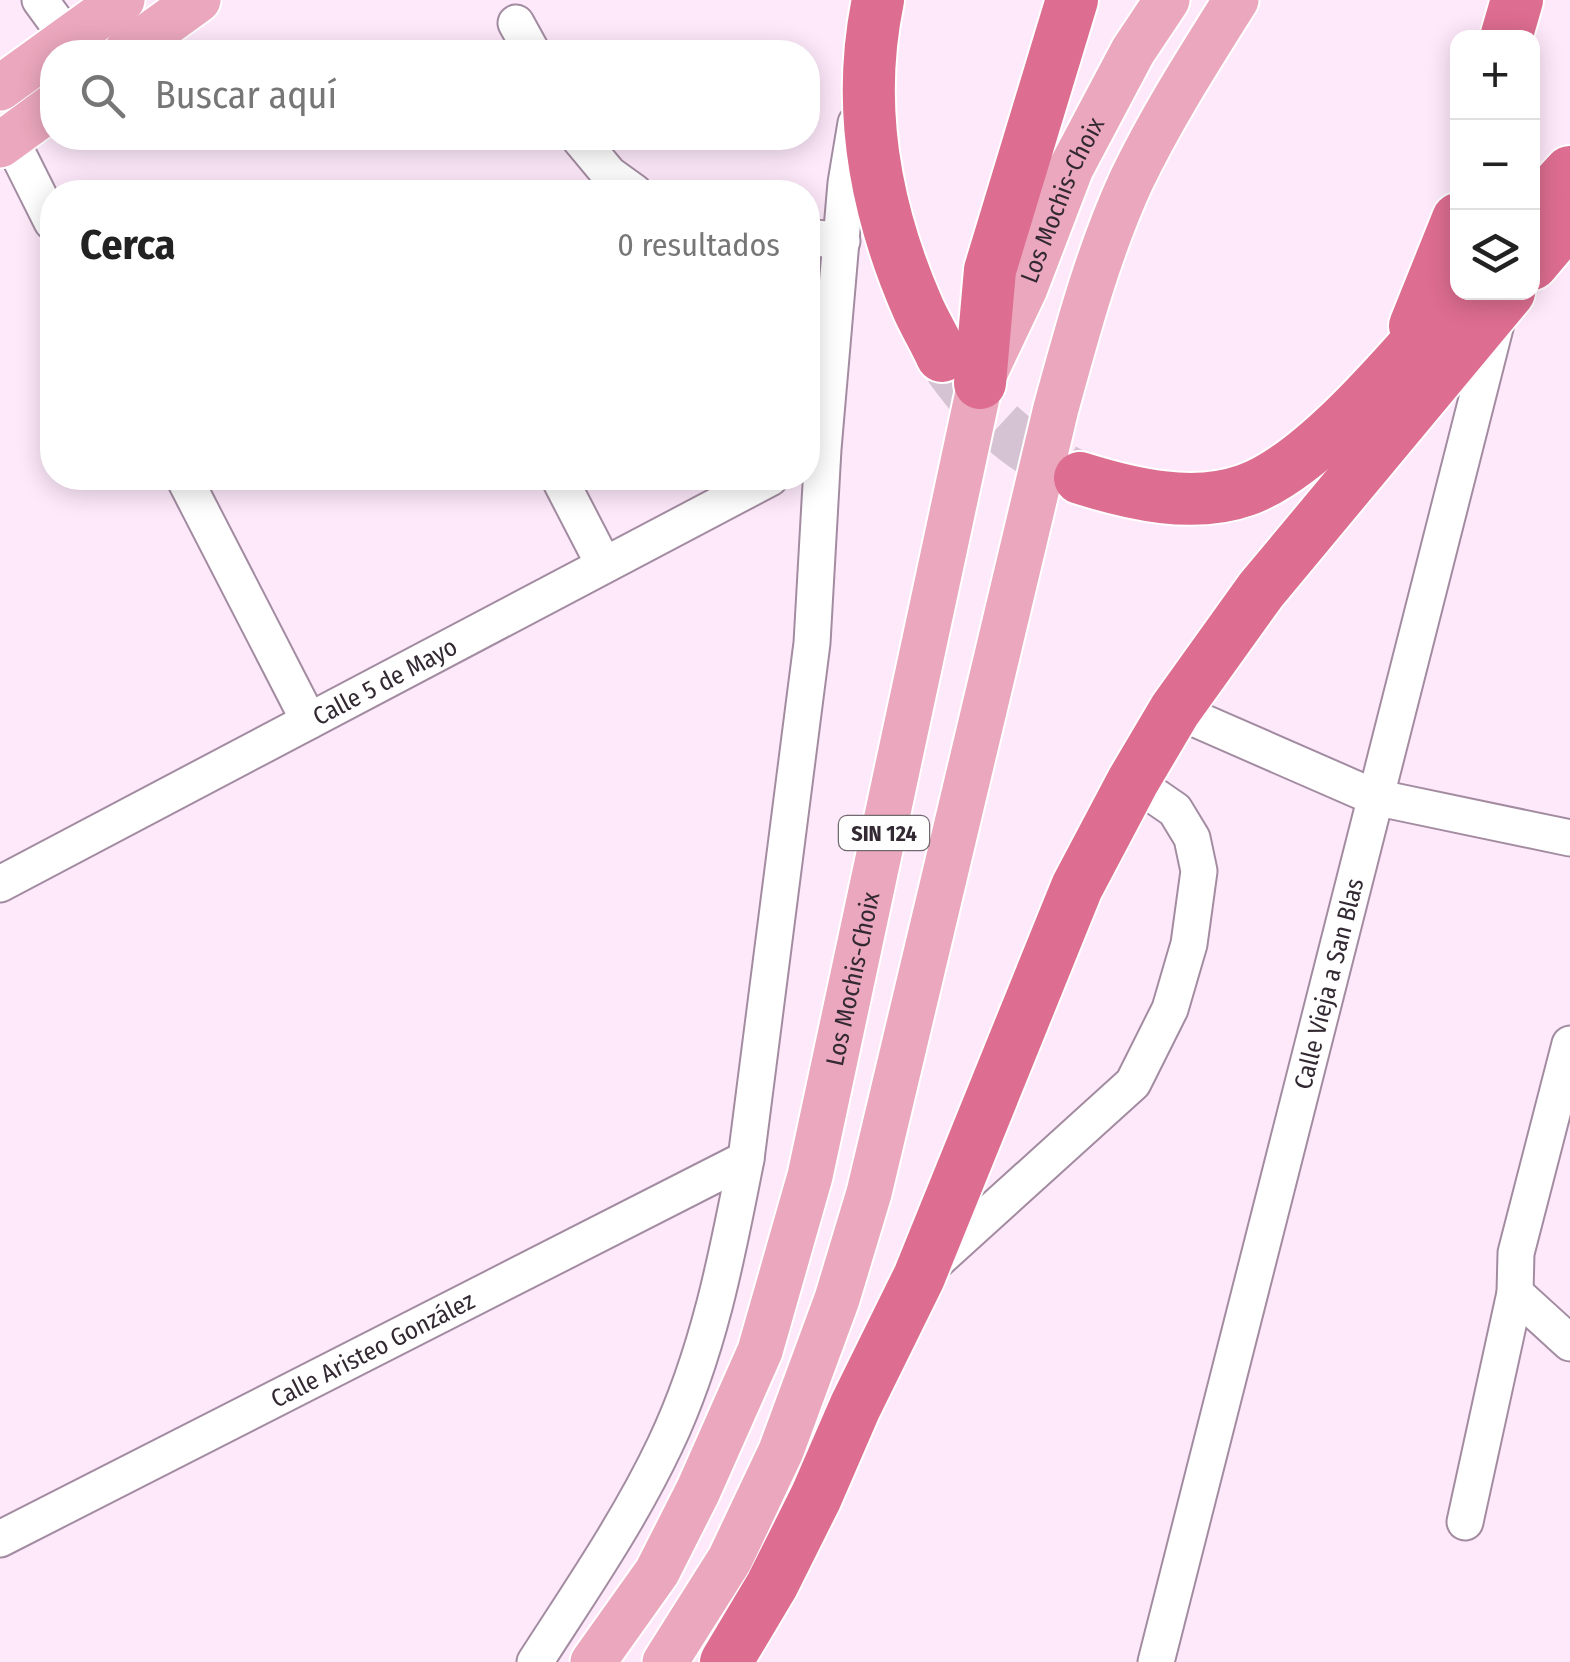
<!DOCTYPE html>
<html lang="es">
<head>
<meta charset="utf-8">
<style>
	:root { --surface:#fff; --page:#f2f2f2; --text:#222; --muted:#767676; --line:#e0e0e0 }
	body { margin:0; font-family:"Fira Sans Condensed",sans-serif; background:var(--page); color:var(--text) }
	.controls { position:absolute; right:30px; top:30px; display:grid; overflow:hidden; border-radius:20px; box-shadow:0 5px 25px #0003 }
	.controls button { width:90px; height:90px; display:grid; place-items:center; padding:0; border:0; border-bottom:2px solid var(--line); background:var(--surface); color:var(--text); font:50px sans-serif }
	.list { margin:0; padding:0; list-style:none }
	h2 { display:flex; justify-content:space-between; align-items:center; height:130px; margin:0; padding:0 40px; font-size:42px }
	h2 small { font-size:32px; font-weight:400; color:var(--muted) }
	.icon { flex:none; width:55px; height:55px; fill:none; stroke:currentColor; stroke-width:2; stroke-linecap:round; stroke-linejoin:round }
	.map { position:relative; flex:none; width:1570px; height:1662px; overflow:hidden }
	.search { position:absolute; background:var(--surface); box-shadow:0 5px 25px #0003; left:40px; top:40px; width:780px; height:110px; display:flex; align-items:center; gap:25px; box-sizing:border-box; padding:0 35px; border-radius:40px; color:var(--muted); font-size:38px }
	.panel { position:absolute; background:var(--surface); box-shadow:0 5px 25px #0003; left:40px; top:180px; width:780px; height:310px; border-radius:40px }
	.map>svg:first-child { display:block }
</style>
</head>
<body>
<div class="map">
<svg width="1570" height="1662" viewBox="0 0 1570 1662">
	<rect width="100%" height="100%" fill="#fee9fb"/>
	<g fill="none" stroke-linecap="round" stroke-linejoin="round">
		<!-- highway-tunnel -->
		<path stroke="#d5c3d3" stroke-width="52" stroke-dasharray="52 26" stroke-linecap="butt" d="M949 366C991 423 1015 445 1080 478"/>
		<!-- minor casing -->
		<g stroke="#a38ca1" stroke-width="39">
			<g id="minor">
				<path d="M40 0 78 52"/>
				<path d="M516 23 532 52"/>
				<path d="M10 138 52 222"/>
				<path d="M579 138 609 174 634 192"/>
				<path d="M808 237 842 241"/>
				<path d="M184 478 309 721"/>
				<path d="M559 478 604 565"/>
				<path d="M1175 710 1374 797 1570 838"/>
				<path id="s1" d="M0 884 770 478"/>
				<path d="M931 1266 1133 1083 1170 1009 1189 944 1199 871 1192 838 1175 810 1133 781"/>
				<path d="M1515 1293 1570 1343"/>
				<path d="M1465 1522 1515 1293 1516 1253 1570 1044"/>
				<path id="s2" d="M0 1539 746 1159"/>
				<path d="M535 1662C580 1592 629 1521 665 1445 708 1355 727 1257 746 1159L812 643 823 449 846 183 856 123"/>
				<path id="s3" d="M1156 1662 1498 316"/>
			</g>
		</g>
		<!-- major casing -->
		<g stroke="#fff" stroke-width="49">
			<g id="major">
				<path d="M126 52 198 0"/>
				<path d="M0 88 122 0"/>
				<path d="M0 145 52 107"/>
				<path id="s4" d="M593 1662 657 1572 698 1491 760 1351 810 1176 980 383 1025 288 1071 168 1133 51 1167 0"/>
				<path d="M665 1662 730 1559 781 1451 837 1299 869 1193 1056 408C1077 332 1098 253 1131 181 1161 118 1199 59 1236 0"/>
			</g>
		</g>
		<!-- highway casing -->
		<g stroke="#fff" stroke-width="56">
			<g id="highway">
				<path d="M878 0C856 106 875 210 918 308 925 324 935 340 942 356"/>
				<path d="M1506 38 1517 0"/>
				<path d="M1532 213 1570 172"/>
				<path d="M1532 264 1570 219"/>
				<path d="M1415 326 1458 219"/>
				<path d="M980 383 990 270 1072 0"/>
				<path d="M1080 478C1131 494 1193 509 1246 490 1317 465 1410 349 1461 292"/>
				<path d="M726 1662 772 1585 816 1497 855 1407 919 1277 1077 887 1133 781 1175 710 1261 590 1509 292"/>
			</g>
		</g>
		<!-- minor -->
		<use href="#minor" stroke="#fff" stroke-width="35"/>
		<!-- major -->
		<use href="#major" stroke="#eba7bd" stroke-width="45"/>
		<!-- highway -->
		<use href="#highway" stroke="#dd6d91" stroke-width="52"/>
	</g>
	<g text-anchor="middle" stroke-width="9" stroke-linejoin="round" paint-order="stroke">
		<!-- shield labels -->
		<rect fill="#fefefe" stroke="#70696f" stroke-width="2.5" x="839" y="816" width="90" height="34" rx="8"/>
		<g font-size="22" font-weight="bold" fill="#332932">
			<text x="884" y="841">SIN 124</text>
		</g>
		<!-- street labels -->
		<g font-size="25" fill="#332932" stroke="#fefefe">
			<text dy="9" stroke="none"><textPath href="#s4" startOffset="1548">Los Mochis-Choix</textPath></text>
			<text dy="9" stroke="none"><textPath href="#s1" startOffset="435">Calle 5 de Mayo</textPath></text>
			<text dy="9" stroke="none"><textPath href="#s4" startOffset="738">Los Mochis-Choix</textPath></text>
			<text dy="9" stroke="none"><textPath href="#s3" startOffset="700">Calle Vieja a San Blas</textPath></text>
			<text dy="9" stroke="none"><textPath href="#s2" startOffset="418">Calle Aristeo González</textPath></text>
		</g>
	</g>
</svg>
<div class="controls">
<button>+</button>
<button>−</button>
<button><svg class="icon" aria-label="layers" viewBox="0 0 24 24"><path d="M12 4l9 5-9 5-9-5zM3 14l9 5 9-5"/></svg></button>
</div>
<div class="search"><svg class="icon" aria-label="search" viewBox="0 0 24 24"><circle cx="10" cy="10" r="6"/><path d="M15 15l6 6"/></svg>Buscar aquí</div>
<section class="panel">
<h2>Cerca<small>0 resultados</small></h2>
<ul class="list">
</ul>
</section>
</div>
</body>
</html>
